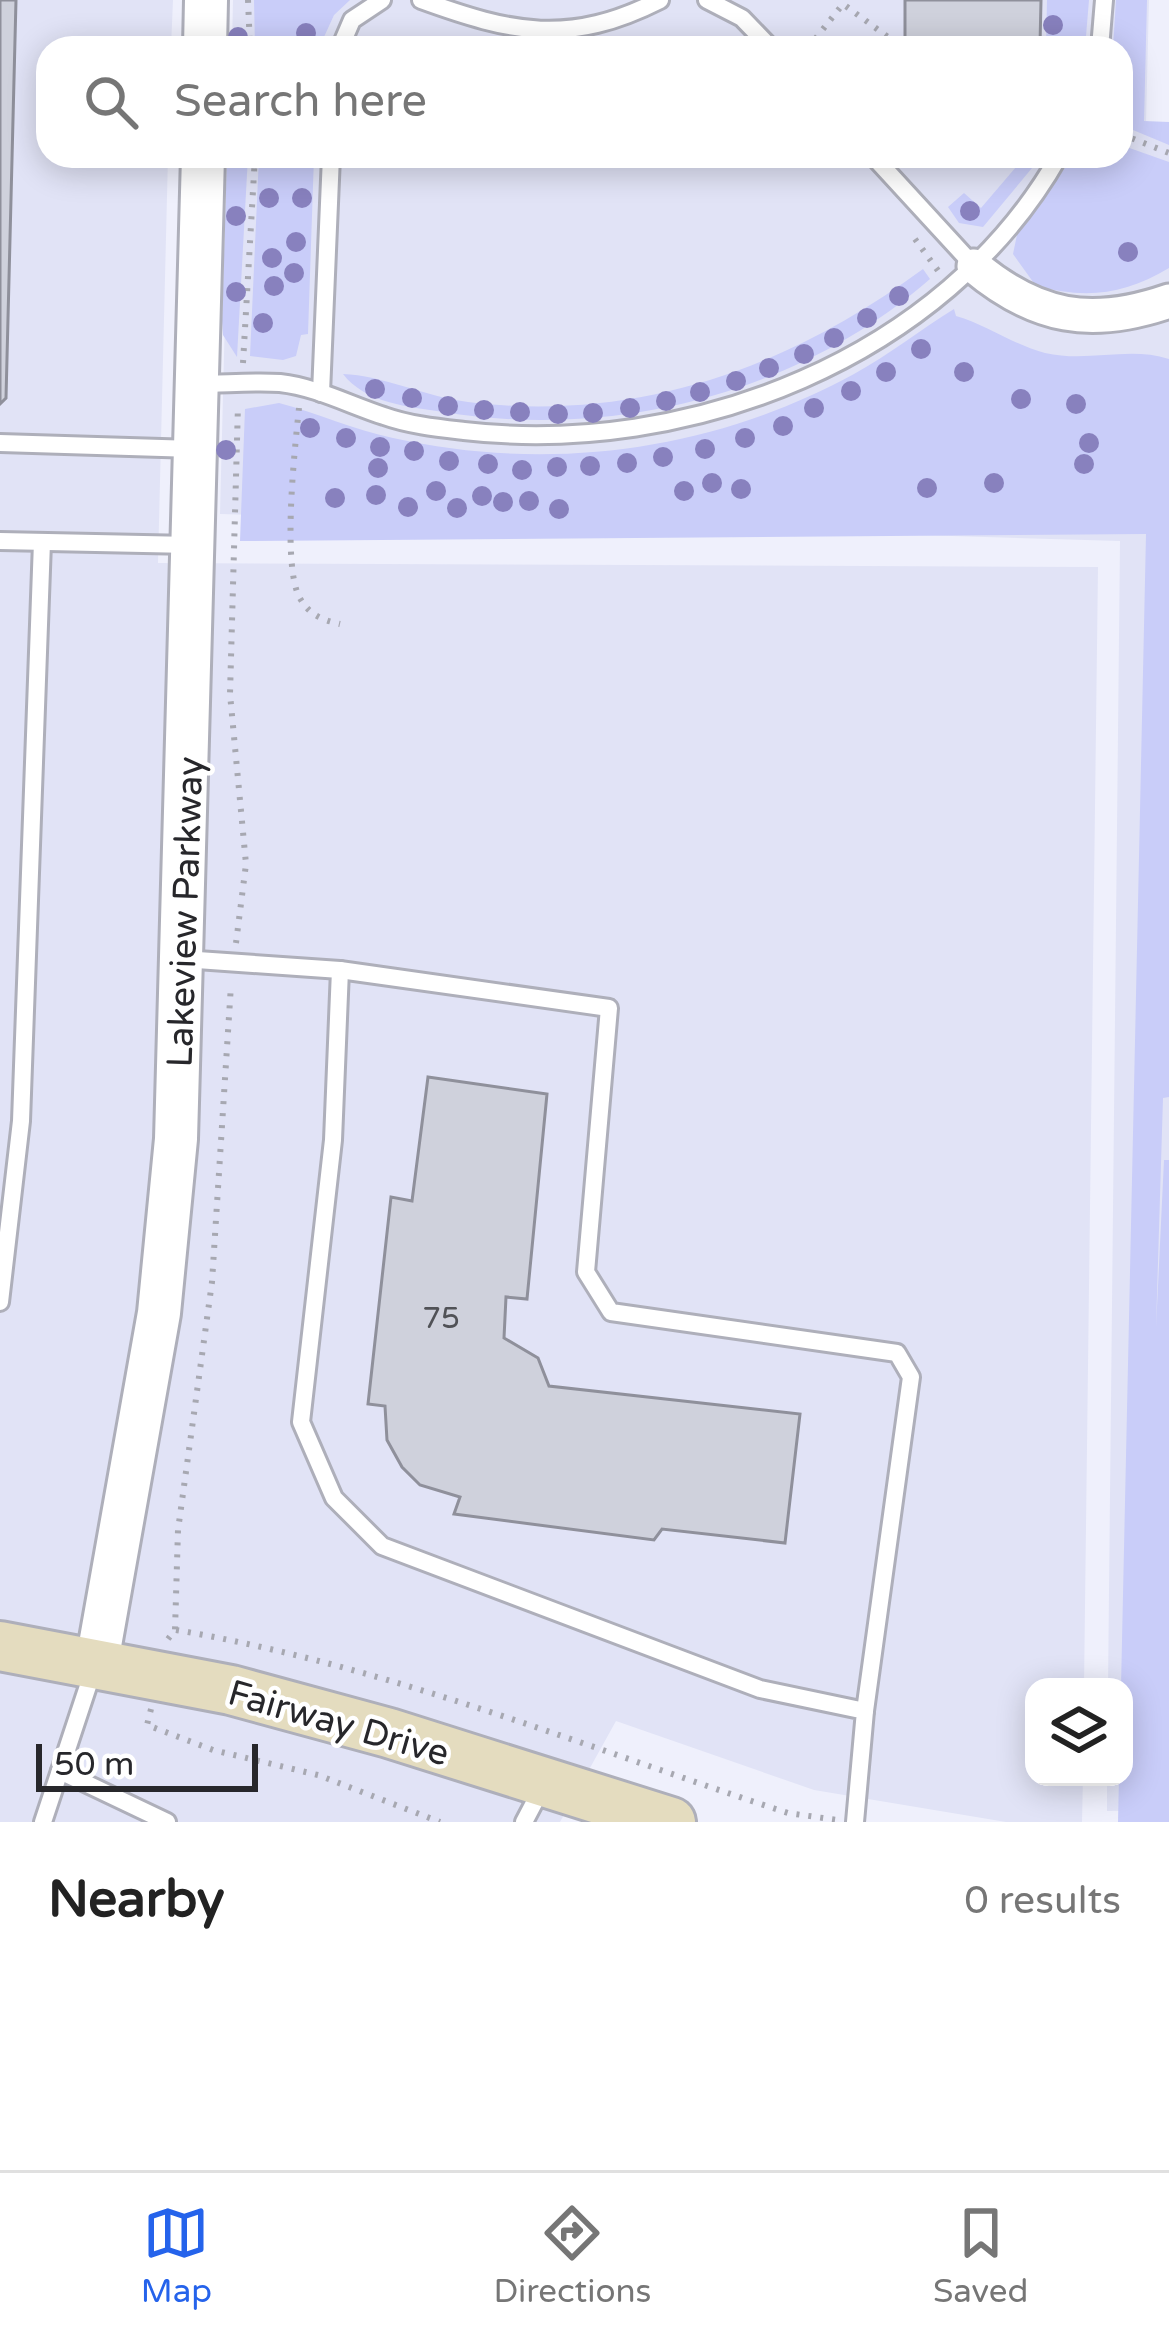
<!DOCTYPE html>
<html lang="en">
<head>
<meta charset="utf-8">
<style>
	:root { --surface:#fff; --page:#f2f2f2; --text:#222; --muted:#767676; --line:#e0e0e0; --accent:#2563eb }
	body { margin:0; font-family:"Varela Round",sans-serif; background:var(--page); color:var(--text) }
	.controls { position:absolute; right:36px; bottom:36px; display:grid; overflow:hidden; border-radius:24px; box-shadow:0 6px 30px #0003 }
	.controls button { width:108px; height:108px; display:grid; place-items:center; padding:0; border:0; border-bottom:3px solid var(--line); background:var(--surface); color:var(--text); font:60px sans-serif }
	.scale { position:absolute; left:36px; bottom:30px; width:222px; box-sizing:border-box; padding-left:12px; border:6px solid #27272b; border-top:0; font-size:33px; line-height:42px; white-space:nowrap; color:#27272b; -webkit-text-stroke:9px #fff; paint-order:stroke }
	.list { margin:0; padding:0; list-style:none }
	h2 { display:flex; justify-content:space-between; align-items:center; height:156px; margin:0; padding:0 48px; font-size:51px }
	h2 small { font-size:39px; font-weight:400; color:var(--muted) }
	.icon { flex:none; width:66px; height:66px; fill:none; stroke:currentColor; stroke-width:2; stroke-linecap:round; stroke-linejoin:round }
	.map { position:relative; flex:none; width:1169px; height:1822px; overflow:hidden }
	.search { position:absolute; background:var(--surface); box-shadow:0 6px 30px #0003; left:36px; right:36px; top:36px; height:132px; display:flex; align-items:center; gap:30px; box-sizing:border-box; padding:0 42px; border-radius:36px; color:var(--muted); font-size:45px }
	.sheet { height:348px; background:var(--surface) }
	nav { display:flex; justify-content:space-around; align-items:center; box-sizing:border-box; height:168px; border-top:3px solid var(--line); background:var(--surface); font-size:33px; color:var(--muted) }
	nav a { display:grid; justify-items:center; gap:6px }
	nav .on { color:var(--accent) }
	.map>svg:first-child { display:block }
</style>
</head>
<body>
<div class="map">
<svg width="1169" height="1822" viewBox="0 0 1169 1822">
	<rect width="100%" height="100%" fill="#eff0fc"/>
	<!-- built -->
	<g fill="#e1e3f6">
		<path d="M0 0H173L171 48H48V156H168L158 563 1098 567 1084 1687H1034V1777H1083L1082 1822H1006L814 1790 616 1721 560 1822H0Z"/>
		<path d="M233 0H1149L1146 122 1169 123V1810L1107 1811V1777H1124V1687H1108L1120 541 220 514 229 156H1121V48H232Z"/>
	</g>
	<!-- green -->
	<g fill="#c9cdf9">
		<path d="M254 0H350L334 15 319 48H255Z"/>
		<path d="M1047 0H1089L1085 48H1046Z"/>
		<path d="M1116 0H1147L1144 121 1169 122V145L1121 125V48H1113Z"/>
		<path d="M1121 145 1169 162V268C1124 295 1086 299 1036 286L1013 254 1018 230 1074 156H1121Z"/>
		<path d="M227 156H248L237 357 223 335 222 321Z"/>
		<path d="M259 156H314L308 334 301 335 296 356 283 360 250 356Z"/>
		<path d="M1004 156H1042L983 227 959 223 948 207 964 193 981 208 1016 167Z"/>
		<path d="M923 269 930 279C798 394 613 440 443 412 409 407 365 403 343 374 381 375 427 397 468 402 636 423 789 368 923 269Z"/>
		<path d="M954 309 956 316C987 325 1014 345 1045 353 1088 363 1128 346 1169 359V1097L1163 1098 1156 1328 1164 1160H1169V1822H1118L1119 1777H1124L1121 1687 1146 534 240 541 245 409 279 403C317 413 354 430 393 438 550 473 713 451 854 374 889 355 920 330 954 309Z"/>
	</g>
	<!-- building -->
	<g fill="#cfd1dc" stroke="#8f909b" stroke-width="3">
		<path d="M0 0H16L6 398 0 404Z"/>
		<path d="M905 0H1041L1040 45 905 41Z"/>
		<path d="M428 1077 547 1094 527 1299 506 1297 504 1338 538 1358 549 1386 800 1414 785 1543 662 1529 654 1540 454 1514 460 1497 420 1485 402 1467 387 1440 385 1406 368 1404 391 1197 412 1201Z"/>
	</g>
	<g fill="none" stroke-linecap="round" stroke-linejoin="round">
		<!-- service casing -->
		<g stroke="#aeafba" stroke-width="22">
			<g id="service">
				<path d="M421 0C512 33 569 46 660 0"/>
				<path d="M707 0 742 18 771 48"/>
				<path d="M340 48 352 20 382 0"/>
				<path d="M1100 48 1104 0"/>
				<path d="M873 156 974 266"/>
				<path d="M198 384C225 384 253 381 280 383 316 387 350 405 384 416 409 425 438 428 464 431 688 457 944 359 1059 156"/>
				<path d="M321 393 331 156"/>
				<path d="M0 443 194 449"/>
				<path d="M0 541 191 545"/>
				<path d="M183 959 340 970 333 1140 301 1422 334 1498 382 1546 760 1689 865 1711 855 1822"/>
				<path d="M340 970 609 1008 586 1272 611 1312 897 1353 911 1377 865 1711"/>
				<path d="M0 1302 21 1121 42 542"/>
				<path d="M60 1771 167 1822"/>
				<path d="M43 1822 94 1668"/>
				<path d="M524 1822 543 1786"/>
			</g>
		</g>
		<!-- minor casing -->
		<g stroke="#aeafba" stroke-width="39">
			<path id="minor" d="M974 266C1036 318 1091 328 1169 301"/>
		</g>
		<!-- tertiary casing -->
		<g stroke="#aeafba" stroke-width="48">
			<g id="tertiary">
				<path d="M205 48 206 0"/>
				<path d="M97 1662 159 1313 176 1139 203 156"/>
			</g>
		</g>
		<!-- secondary casing -->
		<g stroke="#aeafba" stroke-width="54">
			<path id="secondary" d="M0 1646 231 1690 389 1733 671 1822"/>
		</g>
		<!-- path -->
		<g stroke="#a7a8b1" stroke-width="6" stroke-dasharray="3 9" stroke-linecap="butt">
			<path d="M248 0 250 48"/>
			<path d="M808 48 843 4 903 48"/>
			<path d="M1121 134 1169 153"/>
			<path d="M915 239 939 272"/>
			<path d="M243 363 255 156"/>
			<path d="M299 408C295 447 281 570 301 600 311 616 323 620 340 624"/>
			<path d="M236 943 246 864 230 694 238 405"/>
			<path d="M176 1630C387 1666 585 1747 788 1813L837 1820"/>
			<path d="M168 1639 175 1630 178 1530 212 1282 231 985"/>
			<path d="M151 1709 147 1725 213 1750 318 1775 440 1822"/>
		</g>
		<!-- service -->
		<use href="#service" stroke="#fff" stroke-width="16"/>
		<!-- minor -->
		<use href="#minor" stroke="#fff" stroke-width="33"/>
		<!-- tertiary -->
		<use href="#tertiary" stroke="#fff" stroke-width="42"/>
		<!-- secondary -->
		<use href="#secondary" stroke="#e4dcbf" stroke-width="48"/>
	</g>
	<!-- trees -->
	<g fill="#8881be">
		<circle cx="1053" cy="25" r="10"/>
		<circle cx="306" cy="33" r="10"/>
		<circle cx="238" cy="37" r="10"/>
		<circle cx="269" cy="198" r="10"/>
		<circle cx="302" cy="198" r="10"/>
		<circle cx="970" cy="211" r="10"/>
		<circle cx="236" cy="216" r="10"/>
		<circle cx="296" cy="242" r="10"/>
		<circle cx="1128" cy="252" r="10"/>
		<circle cx="272" cy="258" r="10"/>
		<circle cx="294" cy="273" r="10"/>
		<circle cx="274" cy="286" r="10"/>
		<circle cx="236" cy="292" r="10"/>
		<circle cx="899" cy="296" r="10"/>
		<circle cx="867" cy="318" r="10"/>
		<circle cx="263" cy="323" r="10"/>
		<circle cx="834" cy="338" r="10"/>
		<circle cx="921" cy="349" r="10"/>
		<circle cx="804" cy="354" r="10"/>
		<circle cx="769" cy="368" r="10"/>
		<circle cx="886" cy="372" r="10"/>
		<circle cx="964" cy="372" r="10"/>
		<circle cx="736" cy="381" r="10"/>
		<circle cx="375" cy="389" r="10"/>
		<circle cx="851" cy="391" r="10"/>
		<circle cx="700" cy="392" r="10"/>
		<circle cx="412" cy="398" r="10"/>
		<circle cx="1021" cy="399" r="10"/>
		<circle cx="666" cy="401" r="10"/>
		<circle cx="1076" cy="404" r="10"/>
		<circle cx="448" cy="406" r="10"/>
		<circle cx="630" cy="408" r="10"/>
		<circle cx="814" cy="408" r="10"/>
		<circle cx="484" cy="410" r="10"/>
		<circle cx="520" cy="412" r="10"/>
		<circle cx="593" cy="413" r="10"/>
		<circle cx="558" cy="414" r="10"/>
		<circle cx="783" cy="426" r="10"/>
		<circle cx="310" cy="428" r="10"/>
		<circle cx="346" cy="438" r="10"/>
		<circle cx="745" cy="438" r="10"/>
		<circle cx="1089" cy="443" r="10"/>
		<circle cx="380" cy="447" r="10"/>
		<circle cx="705" cy="449" r="10"/>
		<circle cx="226" cy="450" r="10"/>
		<circle cx="414" cy="451" r="10"/>
		<circle cx="663" cy="457" r="10"/>
		<circle cx="449" cy="461" r="10"/>
		<circle cx="627" cy="463" r="10"/>
		<circle cx="488" cy="464" r="10"/>
		<circle cx="1084" cy="464" r="10"/>
		<circle cx="590" cy="466" r="10"/>
		<circle cx="557" cy="467" r="10"/>
		<circle cx="378" cy="468" r="10"/>
		<circle cx="522" cy="470" r="10"/>
		<circle cx="712" cy="483" r="10"/>
		<circle cx="994" cy="483" r="10"/>
		<circle cx="927" cy="488" r="10"/>
		<circle cx="741" cy="489" r="10"/>
		<circle cx="436" cy="491" r="10"/>
		<circle cx="684" cy="491" r="10"/>
		<circle cx="376" cy="495" r="10"/>
		<circle cx="482" cy="496" r="10"/>
		<circle cx="335" cy="498" r="10"/>
		<circle cx="529" cy="501" r="10"/>
		<circle cx="503" cy="502" r="10"/>
		<circle cx="408" cy="507" r="10"/>
		<circle cx="457" cy="508" r="10"/>
		<circle cx="559" cy="509" r="10"/>
	</g>
	<g text-anchor="middle" stroke-width="9" stroke-linejoin="round" paint-order="stroke">
		<!-- number labels -->
		<g font-size="30" fill="#515257">
			<text x="441" y="1328">75</text>
		</g>
		<!-- street labels -->
		<g font-size="36" fill="#27272b" stroke="#fff">
			<text transform="translate(184 912) rotate(-88)" y="13">Lakeview Parkway</text>
			<text transform="translate(339 1722) rotate(16)" y="13">Fairway Drive</text>
		</g>
	</g>
</svg>
<div class="controls">
<button><svg class="icon" aria-label="layers" viewBox="0 0 24 24"><path d="M12 4l9 5-9 5-9-5zM3 14l9 5 9-5"/></svg></button>
</div>
<div class="scale">50 m</div>
<div class="search"><svg class="icon" aria-label="search" viewBox="0 0 24 24"><circle cx="10" cy="10" r="6"/><path d="M15 15l6 6"/></svg>Search here</div>
</div>
<section class="sheet">
<h2>Nearby<small>0 results</small></h2>
<ul class="list">
</ul>
</section>
<nav>
<a class="on"><svg class="icon" aria-label="map" viewBox="0 0 24 24"><path d="M3 6l6-2 6 2 6-2v14l-6 2-6-2-6 2zM9 4v14M15 6v14"/></svg>Map</a>
<a><svg class="icon" aria-label="directions" viewBox="0 0 24 24"><path d="M12 3l9 9-9 9-9-9zM9 14v-3h6M13 9l2 2-2 2"/></svg>Directions</a>
<a><svg class="icon" aria-label="saved" viewBox="0 0 24 24"><path d="M7 4h10v16l-5-4-5 4z"/></svg>Saved</a>
</nav>
</body>
</html>
